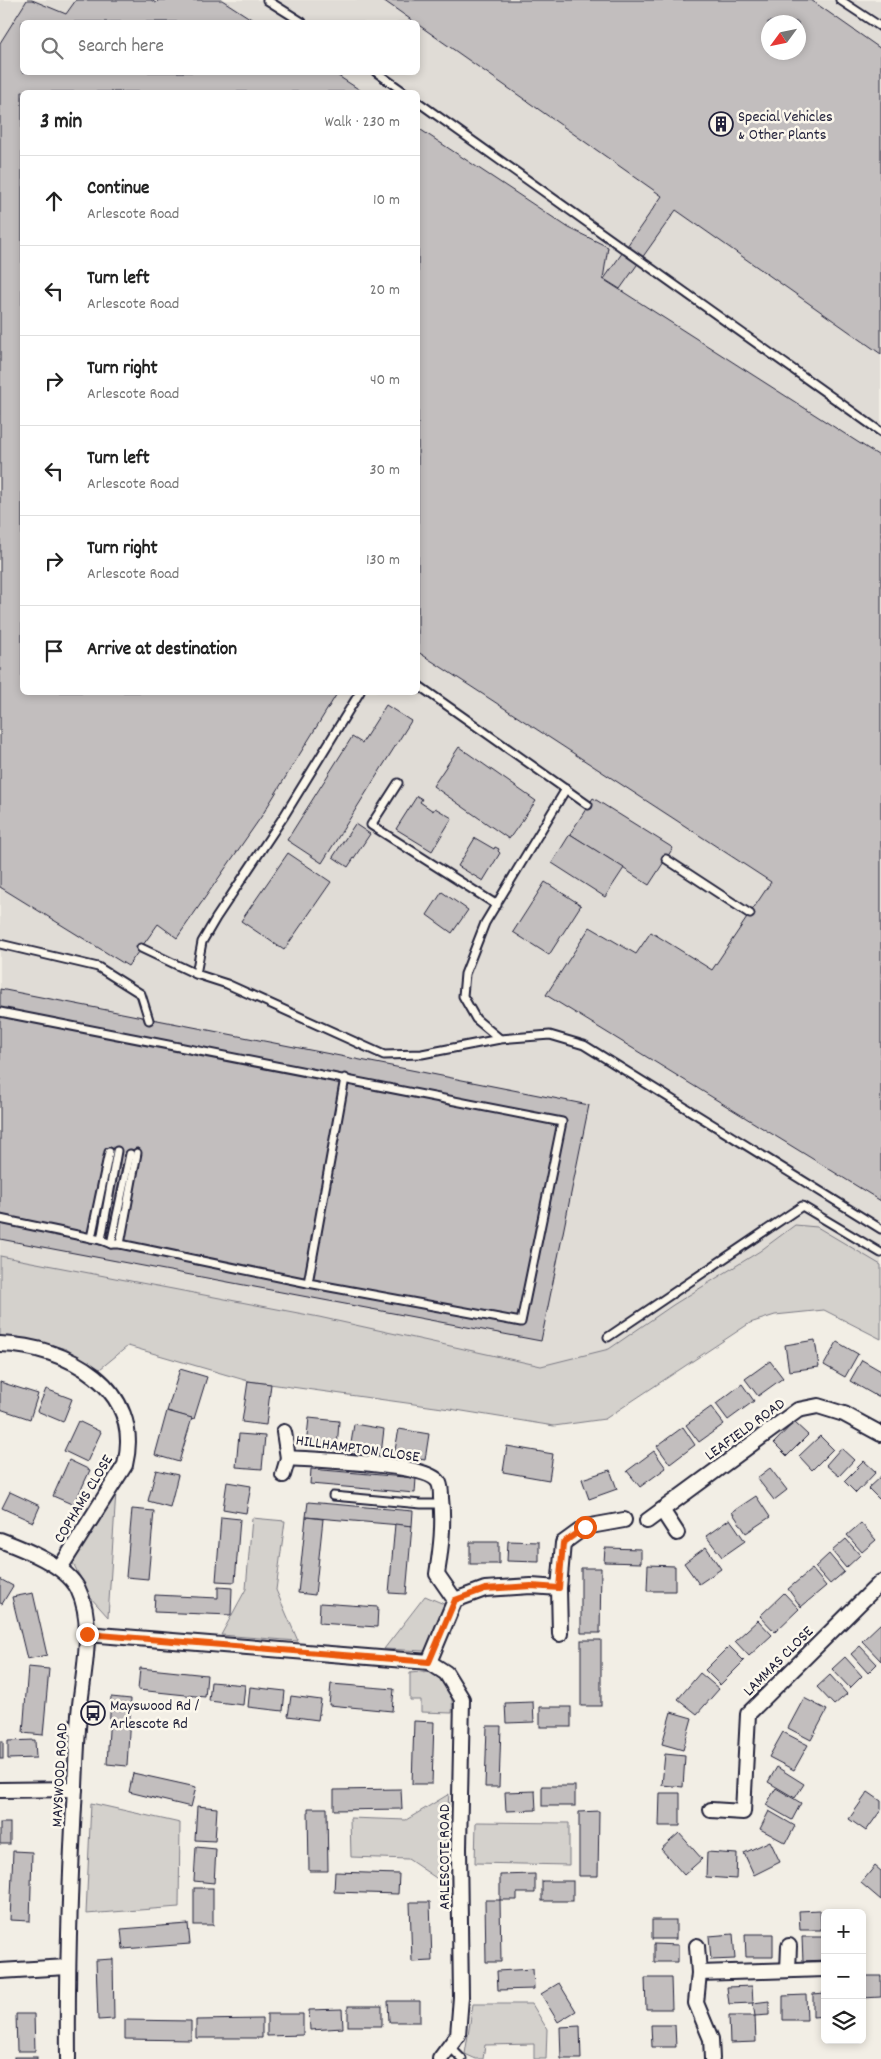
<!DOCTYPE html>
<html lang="en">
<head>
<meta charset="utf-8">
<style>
	:root { --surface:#fff; --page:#f6f6f6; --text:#222; --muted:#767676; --line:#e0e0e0 }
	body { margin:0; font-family:Dekko,sans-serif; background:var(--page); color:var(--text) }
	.controls { position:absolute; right:15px; bottom:15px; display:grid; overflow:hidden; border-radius:8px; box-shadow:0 2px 8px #0003 }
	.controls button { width:45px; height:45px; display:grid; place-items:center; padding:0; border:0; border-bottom:1px solid var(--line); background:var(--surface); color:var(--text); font:25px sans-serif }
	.compass { position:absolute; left:761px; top:15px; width:45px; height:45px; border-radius:50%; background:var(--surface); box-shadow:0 2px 8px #0003; rotate:237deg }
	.stop { position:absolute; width:15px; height:15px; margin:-11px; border:4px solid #ea580c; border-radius:50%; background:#fff }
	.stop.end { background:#ea580c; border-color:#fff; box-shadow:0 1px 5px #0008 }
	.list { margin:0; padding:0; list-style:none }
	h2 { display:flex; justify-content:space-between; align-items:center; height:65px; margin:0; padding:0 20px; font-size:21px }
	h2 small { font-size:16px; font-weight:400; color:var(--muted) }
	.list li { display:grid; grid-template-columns:32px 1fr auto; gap:15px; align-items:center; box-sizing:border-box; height:90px; padding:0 20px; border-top:1px solid var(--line) }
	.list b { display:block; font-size:19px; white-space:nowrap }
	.list p { margin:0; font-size:16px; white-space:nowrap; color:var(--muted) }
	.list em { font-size:16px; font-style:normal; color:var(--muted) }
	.icon { flex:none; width:28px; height:28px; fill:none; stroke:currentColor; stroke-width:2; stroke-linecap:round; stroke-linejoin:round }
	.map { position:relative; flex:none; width:881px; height:2059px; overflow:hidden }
	.search { position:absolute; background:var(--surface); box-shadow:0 2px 8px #0003; left:20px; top:20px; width:400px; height:55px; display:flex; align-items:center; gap:12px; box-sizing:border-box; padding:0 18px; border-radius:8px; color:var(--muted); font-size:19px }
	.panel { position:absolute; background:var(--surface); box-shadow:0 2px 8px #0003; left:20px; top:90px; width:400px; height:605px; border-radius:8px }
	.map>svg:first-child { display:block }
</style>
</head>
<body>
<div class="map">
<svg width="881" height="2059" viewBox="0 0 881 2059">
	<rect width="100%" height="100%" fill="#f2eee5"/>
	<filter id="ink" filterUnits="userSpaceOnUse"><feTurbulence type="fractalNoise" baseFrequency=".02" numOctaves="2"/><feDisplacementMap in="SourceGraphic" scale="10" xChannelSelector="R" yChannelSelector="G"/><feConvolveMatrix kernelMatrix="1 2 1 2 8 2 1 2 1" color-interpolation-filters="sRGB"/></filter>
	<g filter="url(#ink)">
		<!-- built -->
		<path fill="#e0dcd6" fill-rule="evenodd" d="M0 0H881V1315L801 1287 602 1403 0 1313ZM22 22H418V72H22ZM768 22H798V52H768ZM22 92H418V692H22Z"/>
		<!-- green -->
		<g fill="#d4d1cc" stroke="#7b7a84">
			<path d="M795 1225 817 1227 881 1265V1339L824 1310 775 1315 750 1323 605 1419 554 1426 450 1409 248 1381 128 1346 100 1369 66 1349 37 1341 0 1336V1256L319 1317 541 1366 609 1349 673 1305 760 1251Z"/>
			<path d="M116 1492 108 1617 90 1597 73 1563Z"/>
			<path d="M252 1518 285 1521 276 1590 298 1641 221 1635 246 1589Z"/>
			<path d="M425 1596 444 1604 425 1651 384 1649Z"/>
			<path d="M431 1671C447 1685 454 1691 452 1713L421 1712V1700H410V1673Z"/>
			<path d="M449 1794 442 1882 408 1859 351 1857 350 1818 406 1820Z"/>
			<path d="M91 1803 180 1823 179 1907 86 1914Z"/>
			<path d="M476 1822 569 1823V1865L475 1863Z"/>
			<path d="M473 2004H532L547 2029 546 2059H534V2044L485 2045 483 2059H476L465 2054Z"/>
		</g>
		<!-- building -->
		<g fill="#c2bebe" stroke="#22223b" fill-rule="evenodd">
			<path d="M27 0H32L66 14 76 0H151L156 3 159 0H222L256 22H22V72H332L363 92H22V692H338L261 817 177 938 158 924 128 966 0 887V43Z"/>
			<path d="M383 0H811L881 49V354L676 210 620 289 604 279 662 196ZM768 22H798V52H768Z"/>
			<path d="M418 128 569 228 608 247 603 279 881 457V1201L546 995 590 927 636 954 651 932 712 970 771 882 418 652Z"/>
			<path d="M386 705 411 721 322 863 287 840 352 737 362 743Z"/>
			<path d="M459 747 536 801 509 839 433 786Z"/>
			<path d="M417 796 422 799 420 802 433 811 435 808 452 818 432 851 396 829Z"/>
			<path d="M593 798 673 848 649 885 570 834Z"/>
			<path d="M355 824 370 834 348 867 333 857Z"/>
			<path d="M570 834 624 868 605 897 552 863Z"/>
			<path d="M475 838 494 849 495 847 499 849 498 851 500 853 483 881 458 866Z"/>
			<path d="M288 853 331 882 284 950 241 921Z"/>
			<path d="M545 882 581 905 549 955 513 932Z"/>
			<path d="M442 892 468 910 452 933 427 915Z"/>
			<path d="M0 989 589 1105 541 1341 0 1239Z"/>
			<path d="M815 1340 819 1367 789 1371 785 1345Z"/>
			<path d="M837 1342 858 1354 845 1377 824 1365Z"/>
			<path d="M862 1360 881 1371V1391L878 1397 850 1381Z"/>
			<path d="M770 1361 783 1378 758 1396 745 1379Z"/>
			<path d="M180 1369 207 1377 194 1419 167 1411Z"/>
			<path d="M248 1381 271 1384 266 1425 242 1422Z"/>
			<path d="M0 1382 38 1394 30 1419 0 1409Z"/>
			<path d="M742 1384 754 1401 728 1420 716 1404Z"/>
			<path d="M46 1389 72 1399 63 1422 37 1411Z"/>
			<path d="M711 1407 724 1424 699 1442 686 1425Z"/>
			<path d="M167 1411 192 1418 179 1462 155 1455Z"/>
			<path d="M309 1418 339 1421 337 1449 306 1446Z"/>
			<path d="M78 1421 101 1432 87 1462 64 1451Z"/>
			<path d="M794 1422 808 1435 787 1456 774 1443Z"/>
			<path d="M354 1424 384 1429 381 1454 350 1450Z"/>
			<path d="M683 1427 695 1445 670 1464 657 1446Z"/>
			<path d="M399 1429 429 1434 425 1460 394 1455Z"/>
			<path d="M239 1434 265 1436 262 1469 236 1467Z"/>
			<path d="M820 1436 833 1449 812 1470 799 1456Z"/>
			<path d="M507 1446 553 1454 549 1480 503 1472Z"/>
			<path d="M841 1448 854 1460 839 1476 826 1465Z"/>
			<path d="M654 1451 666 1468 640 1487 627 1471Z"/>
			<path d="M69 1460 90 1470 74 1505 53 1496Z"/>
			<path d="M864 1461 876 1472 856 1493 844 1481Z"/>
			<path d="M770 1468 787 1490 774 1500 757 1478Z"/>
			<path d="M311 1469 416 1478 415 1493 310 1484Z"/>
			<path d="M156 1470 178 1475 170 1507 148 1501Z"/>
			<path d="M610 1470 617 1489 589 1499 582 1479Z"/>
			<path d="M881 1476V1497L879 1499 868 1488Z"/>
			<path d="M227 1482 251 1486 246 1513 223 1509Z"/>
			<path d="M10 1492 40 1506 33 1522 2 1508Z"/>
			<path d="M756 1496 770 1517 746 1533 732 1512Z"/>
			<path d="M308 1502 413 1511 412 1526 306 1517Z"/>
			<path d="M132 1509 154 1511 148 1579 126 1577Z"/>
			<path d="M221 1517 240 1519 235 1582 216 1581Z"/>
			<path d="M306 1517 323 1519 315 1595 298 1593Z"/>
			<path d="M730 1519 745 1541 722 1557 706 1536Z"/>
			<path d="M861 1523 876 1540 862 1552 847 1535Z"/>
			<path d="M395 1524 412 1526 406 1594 389 1593Z"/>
			<path d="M846 1539 860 1555 846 1568 832 1551Z"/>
			<path d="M508 1541 539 1542V1562L507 1561Z"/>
			<rect x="470" y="1542" width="29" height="22"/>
			<path d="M706 1547 721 1569 699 1584 684 1563Z"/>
			<path d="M605 1548 641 1549V1563L604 1562Z"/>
			<path d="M829 1554 844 1572 830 1584 815 1567Z"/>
			<path d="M648 1565 675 1566V1591H647Z"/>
			<path d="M581 1568H601L600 1633H581Z"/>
			<path d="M812 1569 826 1586 801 1607 788 1589Z"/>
			<path d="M0 1579 13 1586 2 1604 0 1603Z"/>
			<path d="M218 1587 232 1588 231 1615 154 1612 155 1595 218 1598Z"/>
			<path d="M33 1593 47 1655 27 1659 12 1597Z"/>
			<path d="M784 1593 799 1609 775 1632 760 1616Z"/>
			<path d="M320 1603 378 1607 377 1627 319 1623Z"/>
			<path d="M758 1620 772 1635 749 1656 735 1641Z"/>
			<path d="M881 1623V1661L862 1641Z"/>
			<rect x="581" y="1640" width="20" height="66"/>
			<path d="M729 1646 744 1661 720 1685 705 1670Z"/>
			<path d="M860 1646 877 1664 868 1673 851 1654Z"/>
			<path d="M845 1657 862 1676 850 1688 832 1669Z"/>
			<path d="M28 1667 49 1669 43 1735 23 1733Z"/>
			<path d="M140 1668 207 1675 205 1697 138 1690Z"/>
			<path d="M700 1673 719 1689 697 1714 678 1699Z"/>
			<path d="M830 1675 847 1694 834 1705 817 1687Z"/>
			<path d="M211 1682 245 1685 243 1705 209 1701Z"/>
			<path d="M331 1684 394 1689 392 1711 329 1705Z"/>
			<path d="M250 1687 285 1691 283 1711 248 1707Z"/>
			<path d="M291 1696 321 1700 318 1720 288 1716Z"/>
			<path d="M111 1697 131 1699 127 1766 107 1764Z"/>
			<path d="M804 1698 827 1710 811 1740 788 1728Z"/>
			<path d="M533 1702 534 1722 506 1723 505 1703Z"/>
			<rect x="540" y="1707" width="31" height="20"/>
			<path d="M671 1712 692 1718 683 1750 662 1744Z"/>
			<path d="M414 1721 434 1722 432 1784H412Z"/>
			<path d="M487 1726H501L499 1787H485Z"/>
			<path d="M783 1732 808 1745 794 1770 769 1757Z"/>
			<path d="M35 1740 36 1758 8 1759V1741Z"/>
			<rect x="0" y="1742" width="3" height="17"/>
			<path d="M665 1754 685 1756 683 1787 662 1785Z"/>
			<path d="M777 1767 804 1784 795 1798 768 1782Z"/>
			<path d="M133 1773 196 1787 191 1807 129 1792Z"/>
			<rect x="542" y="1786" width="33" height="20"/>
			<path d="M776 1788 801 1803 792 1820 766 1805Z"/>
			<path d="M401 1789 402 1809 334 1810V1790Z"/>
			<path d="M535 1791 536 1810 506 1811 505 1792Z"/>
			<path d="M868 1792 881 1801V1810L866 1831 849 1819Z"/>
			<path d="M660 1793H680V1826H659Z"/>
			<path d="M197 1806 217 1808 215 1841 195 1840Z"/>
			<path d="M308 1808H327L328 1871H309Z"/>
			<path d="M599 1811 598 1876H579V1812Z"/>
			<path d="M769 1811 795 1826 786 1843 760 1829Z"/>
			<rect x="0" y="1823" width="10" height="21"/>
			<path d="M679 1833 702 1859 684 1875 661 1849Z"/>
			<path d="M770 1841 780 1862 754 1875 744 1853Z"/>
			<path d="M196 1847 216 1849 214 1883 194 1881Z"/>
			<path d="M13 1851 32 1852 30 1921 10 1920Z"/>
			<path d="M707 1852 737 1854 736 1879 706 1877Z"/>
			<path d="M875 1866 881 1871V1900L861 1883Z"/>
			<path d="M335 1872 399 1874 398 1894 334 1892Z"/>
			<path d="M535 1874V1893H517V1900H500V1875Z"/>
			<rect x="542" y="1881" width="31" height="20"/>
			<rect x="194" y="1888" width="19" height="37"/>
			<path d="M485 1900H500L501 1962H486Z"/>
			<path d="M410 1902H430L432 1961 412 1962Z"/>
			<path d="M820 1910 821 1930H800L799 1911Z"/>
			<rect x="652" y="1920" width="24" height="19"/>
			<path d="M188 1924 190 1944 123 1949 121 1929Z"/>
			<path d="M733 1934 735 1959 711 1960 709 1936Z"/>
			<path d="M745 1934H773V1957H746Z"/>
			<path d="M802 1937H825V1960L803 1961Z"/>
			<path d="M654 1944 678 1945V1962H654Z"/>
			<path d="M113 1959 114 2019 98 2020 96 1960Z"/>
			<path d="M533 1969 534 1989 498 1990 497 1971Z"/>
			<path d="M862 1976H881V1997L862 1998Z"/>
			<path d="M645 1978H671L672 2009H646Z"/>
			<path d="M559 1983 576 2011 558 2022 541 1994Z"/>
			<path d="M752 1986 753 2003 729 2004 727 1987Z"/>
			<path d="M825 1993V2016L813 2017V1994Z"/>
			<path d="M806 1995 807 2020H783V1996Z"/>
			<path d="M388 2001H420V2022H389Z"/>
			<path d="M769 2001V2015L755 2016 753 2003Z"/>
			<rect x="348" y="2006" width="34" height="20"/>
			<path d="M342 2009 343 2028 310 2030 309 2010Z"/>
			<path d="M16 2014H34L35 2051H17Z"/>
			<path d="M267 2014H303V2035L267 2036Z"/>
			<path d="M729 2016H755L756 2042 730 2043Z"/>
			<path d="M262 2019V2038H196V2020Z"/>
			<path d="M125 2020 191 2021V2040L125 2039Z"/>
			<path d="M651 2025H675L676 2047H652Z"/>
			<path d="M580 2026 581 2059H561L560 2027Z"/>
			<rect x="14" y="2057" width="23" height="2"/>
		</g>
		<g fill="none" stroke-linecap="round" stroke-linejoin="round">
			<!-- lane casing -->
			<g stroke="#22223b" stroke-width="11">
				<g id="lane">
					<path d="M267 0 302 22"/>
					<path d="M840 0 881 27"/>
					<path d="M376 72 404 92"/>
					<path d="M418 102 881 432"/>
					<path d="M418 685 588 805"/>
					<path d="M398 783 371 825 497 905"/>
					<path d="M666 859 750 914"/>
					<path d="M0 944 98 967 141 994 149 1020"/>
					<path d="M141 948 196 974 227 984 384 1055 422 1054 500 1039 550 1035 584 1045 881 1229"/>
					<path d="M196 974 202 942 216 918 284 816 360 692"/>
					<path d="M0 1012 562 1122 521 1322 308 1283 345 1078"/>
					<path d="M500 1039 476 1019 463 996 465 974 485 923 566 789"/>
					<path d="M0 1219 101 1240 111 1244H120L308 1283"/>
					<path d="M91 1238 109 1152"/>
					<path d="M101 1240 117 1151"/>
					<path d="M111 1244 130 1154"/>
					<path d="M120 1244 137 1153"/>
					<path d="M608 1337 802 1206 881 1253"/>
					<path d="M333 1496 421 1504H442"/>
					<path d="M450 2047 462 2059"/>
				</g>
			</g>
			<!-- street casing -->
			<g stroke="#22223b" stroke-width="18">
				<g id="street">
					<path d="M0 1344C67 1346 144 1388 125 1465L60 1568"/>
					<path d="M284 1432 288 1458C313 1460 430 1463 439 1483 441 1487 441 1494 441 1498 444 1524 441 1548 437 1574L455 1600"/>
					<path d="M283 1475 288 1458"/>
					<path d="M662 1510 677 1533"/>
					<path d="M647 1521 798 1410 818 1406 844 1414 881 1434"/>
					<path d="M0 1540C24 1549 66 1565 78 1589 96 1625 82 1676 79 1715 77 1739 76 1763 75 1787 70 1878 67 1968 68 2059"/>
					<path d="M559 1588 560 1634"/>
					<path d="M87 1634 429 1662 446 1673 462 1699 459 1848 461 1997 458 2035 440 2059"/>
					<path d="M429 1662 455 1600 485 1589 531 1586 559 1588 563 1543 585 1527 624 1520"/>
					<path d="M0 1790 75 1789"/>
					<path d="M711 1810 743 1812 748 1714 881 1582"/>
					<path d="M697 1946 699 1973 696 2003 711 2039 712 2059"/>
					<path d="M788 1970 789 1946"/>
					<path d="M0 1971 67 1967"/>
					<path d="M699 1973 825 1969"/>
				</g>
			</g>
			<!-- lane -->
			<use href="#lane" stroke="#fbf7ec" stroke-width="7"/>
			<!-- street -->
			<use href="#street" stroke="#fbf7ec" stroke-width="14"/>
		</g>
	</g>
	<g fill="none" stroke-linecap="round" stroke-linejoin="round" filter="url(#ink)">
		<!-- route -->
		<path stroke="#ea580c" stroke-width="6" d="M87 1634 429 1662 455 1600 485 1589 531 1586 559 1588 563 1543 585 1527"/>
	</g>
	<!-- icons -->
	<defs>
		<g id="building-ring" transform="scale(1.25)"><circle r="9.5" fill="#fbf7ec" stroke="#22223b" stroke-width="1.5"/><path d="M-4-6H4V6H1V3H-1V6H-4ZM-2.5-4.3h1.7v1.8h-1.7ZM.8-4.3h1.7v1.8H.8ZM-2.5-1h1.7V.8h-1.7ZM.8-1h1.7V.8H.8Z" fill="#22223b"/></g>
		<g id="bus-ring" transform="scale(1.25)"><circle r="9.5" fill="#fbf7ec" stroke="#22223b" stroke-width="1.5"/><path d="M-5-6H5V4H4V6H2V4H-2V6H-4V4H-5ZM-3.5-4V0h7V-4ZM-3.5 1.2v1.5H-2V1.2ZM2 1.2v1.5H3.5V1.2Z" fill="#22223b"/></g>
	</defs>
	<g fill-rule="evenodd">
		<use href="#building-ring" x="721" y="124"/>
		<use href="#bus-ring" x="93" y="1713"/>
	</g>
	<g text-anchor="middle" stroke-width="5" stroke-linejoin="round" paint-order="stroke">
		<!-- poi labels -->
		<g font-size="16" fill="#22223b" stroke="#fbf7ec" text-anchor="start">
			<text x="738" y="121">Special Vehicles<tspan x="738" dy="18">&amp; Other Plants</tspan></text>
			<text x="110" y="1710">Mayswood Rd /<tspan x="110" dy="18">Arlescote Rd</tspan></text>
		</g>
		<!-- street labels -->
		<g font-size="16" fill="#22223b" stroke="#fbf7ec">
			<text transform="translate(744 1428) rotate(-36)" y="6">LEAFIELD ROAD</text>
			<text transform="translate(358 1447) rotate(8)" y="6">HILLHAMPTON CLOSE</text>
			<text transform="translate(82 1498) rotate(-59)" y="6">COPHAMS CLOSE</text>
			<text transform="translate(777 1660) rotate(-45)" y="6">LAMMAS CLOSE</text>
			<text transform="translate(58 1775) rotate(-87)" y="6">MAYSWOOD ROAD</text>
			<text transform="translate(443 1857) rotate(-90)" y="6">ARLESCOTE ROAD</text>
		</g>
	</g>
</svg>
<div class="controls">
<button>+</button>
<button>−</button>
<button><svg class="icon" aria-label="layers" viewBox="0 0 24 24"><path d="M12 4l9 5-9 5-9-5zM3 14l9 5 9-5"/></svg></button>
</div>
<svg class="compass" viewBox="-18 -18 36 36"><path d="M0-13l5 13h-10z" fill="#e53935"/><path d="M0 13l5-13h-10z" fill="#767676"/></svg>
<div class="stop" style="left:585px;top:1527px"></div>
<div class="stop end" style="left:87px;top:1634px"></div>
<div class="search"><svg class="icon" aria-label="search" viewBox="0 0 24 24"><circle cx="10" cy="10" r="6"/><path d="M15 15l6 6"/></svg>Search here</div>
<section class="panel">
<h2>3 min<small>Walk · 230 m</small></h2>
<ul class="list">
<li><svg class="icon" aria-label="ahead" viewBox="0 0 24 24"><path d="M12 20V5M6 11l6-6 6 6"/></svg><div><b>Continue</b><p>Arlescote Road</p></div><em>10 m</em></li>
<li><svg class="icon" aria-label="left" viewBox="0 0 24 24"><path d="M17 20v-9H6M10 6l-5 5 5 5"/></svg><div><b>Turn left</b><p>Arlescote Road</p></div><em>20 m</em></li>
<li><svg class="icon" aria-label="right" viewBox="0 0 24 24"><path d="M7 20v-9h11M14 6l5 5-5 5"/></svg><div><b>Turn right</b><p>Arlescote Road</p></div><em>40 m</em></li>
<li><svg class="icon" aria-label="left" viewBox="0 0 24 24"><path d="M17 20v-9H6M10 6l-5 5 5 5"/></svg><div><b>Turn left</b><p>Arlescote Road</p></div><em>30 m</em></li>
<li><svg class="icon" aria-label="right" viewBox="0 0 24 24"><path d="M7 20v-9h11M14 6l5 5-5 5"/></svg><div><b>Turn right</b><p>Arlescote Road</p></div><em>130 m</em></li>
<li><svg class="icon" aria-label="arrive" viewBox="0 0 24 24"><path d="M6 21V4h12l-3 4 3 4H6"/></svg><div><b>Arrive at destination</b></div></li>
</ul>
</section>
</div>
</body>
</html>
